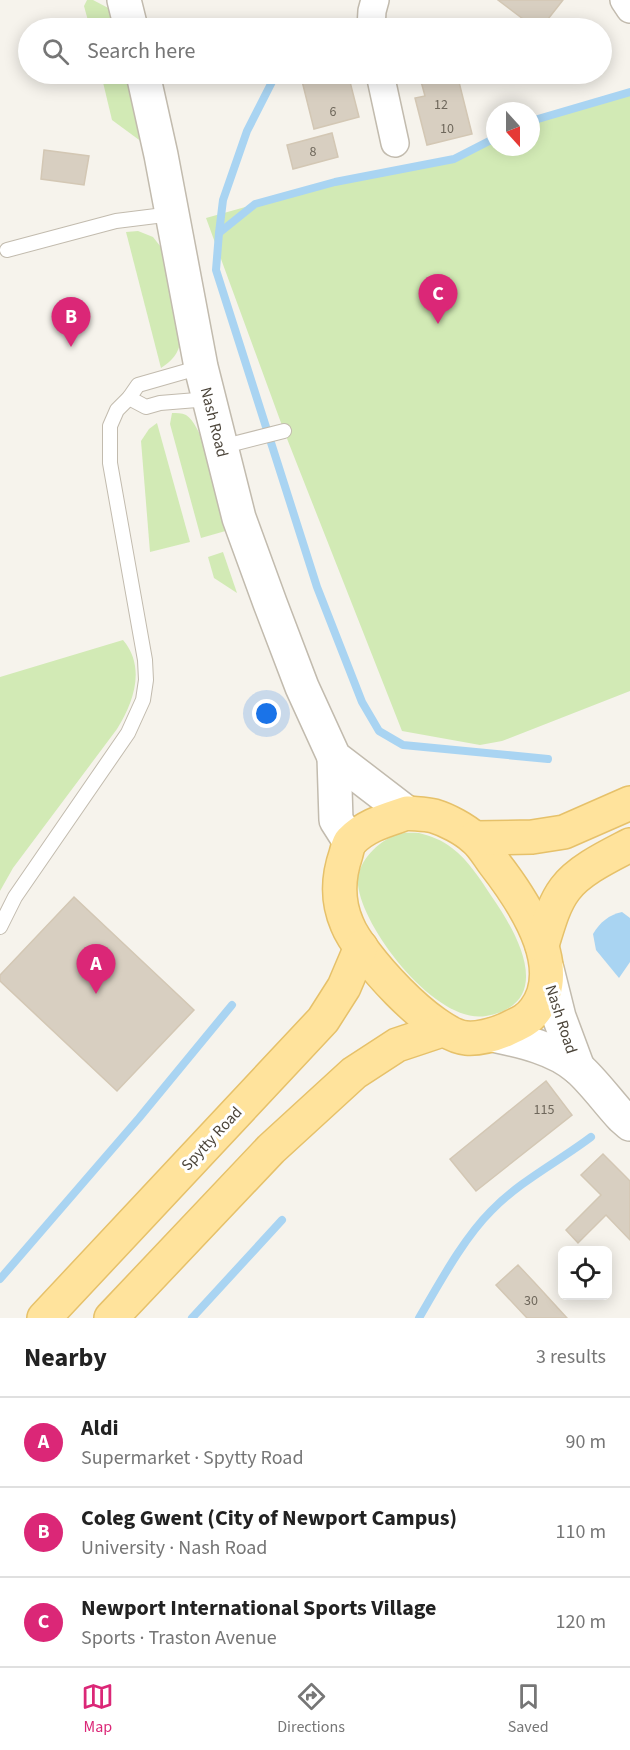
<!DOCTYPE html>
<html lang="en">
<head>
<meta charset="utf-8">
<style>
	:root { --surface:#fff; --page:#f2f2f2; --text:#222; --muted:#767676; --line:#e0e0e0; --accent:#db2777 }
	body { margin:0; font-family:"Source Sans 3",sans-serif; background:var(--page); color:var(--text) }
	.controls { position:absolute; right:18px; bottom:18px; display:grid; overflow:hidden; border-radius:9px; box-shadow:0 3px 15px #0003 }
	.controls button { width:54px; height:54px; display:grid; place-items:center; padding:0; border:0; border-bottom:2px solid var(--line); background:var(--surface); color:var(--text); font:30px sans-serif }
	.compass { position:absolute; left:486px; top:102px; width:54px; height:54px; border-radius:50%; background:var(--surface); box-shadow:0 3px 15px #0003; rotate:159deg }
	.you { position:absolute; left:267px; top:714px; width:21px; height:21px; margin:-15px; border:4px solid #fff; border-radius:50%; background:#1a73e8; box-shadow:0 0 0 9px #1a73e833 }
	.badge { display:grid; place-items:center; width:39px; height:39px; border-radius:50%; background:var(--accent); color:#fff; font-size:20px; font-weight:700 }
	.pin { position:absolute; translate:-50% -50px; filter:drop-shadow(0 2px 3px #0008) }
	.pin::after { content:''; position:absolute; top:32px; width:21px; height:18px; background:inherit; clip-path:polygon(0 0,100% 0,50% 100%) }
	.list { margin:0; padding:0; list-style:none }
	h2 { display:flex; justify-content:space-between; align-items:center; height:78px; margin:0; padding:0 24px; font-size:26px }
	h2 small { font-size:20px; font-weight:400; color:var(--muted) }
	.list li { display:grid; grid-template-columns:39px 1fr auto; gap:18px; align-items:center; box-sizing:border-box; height:90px; padding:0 24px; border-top:2px solid var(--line) }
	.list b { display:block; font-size:22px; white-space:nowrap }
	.list p { margin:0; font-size:20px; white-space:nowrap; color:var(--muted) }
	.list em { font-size:20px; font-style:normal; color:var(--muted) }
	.icon { flex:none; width:33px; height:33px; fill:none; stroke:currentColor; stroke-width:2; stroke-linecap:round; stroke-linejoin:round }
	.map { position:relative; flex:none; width:630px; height:1318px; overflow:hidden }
	.search { position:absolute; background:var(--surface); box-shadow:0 3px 15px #0003; left:18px; right:18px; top:18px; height:66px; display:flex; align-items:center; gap:15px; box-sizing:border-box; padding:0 21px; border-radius:33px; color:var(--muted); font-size:22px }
	.sheet { height:348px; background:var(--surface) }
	nav { display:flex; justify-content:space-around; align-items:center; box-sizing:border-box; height:84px; border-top:2px solid var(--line); background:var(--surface); font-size:16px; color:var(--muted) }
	nav a { display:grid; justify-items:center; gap:3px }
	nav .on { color:var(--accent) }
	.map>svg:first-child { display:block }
</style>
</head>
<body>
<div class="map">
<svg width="630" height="1318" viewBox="0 0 630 1318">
	<rect width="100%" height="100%" fill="#f6f3ec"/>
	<!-- green -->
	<g fill="#d2eab5">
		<path d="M87 0H93L114 11 119 28H90L84 6Z"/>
		<path d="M101 74H131L146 145 112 120Z"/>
		<path d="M630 92V691L502 741 480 745 402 731 284 431 206 218 335 182 454 159 495 138V147H531V121Z"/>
		<path d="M138 231 153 237 164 251 181 340C178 354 173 360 161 368L126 232Z"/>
		<path d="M172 413C176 413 182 413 186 415 205 426 223 508 229 530L201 538 170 424Z"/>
		<path d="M157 423 190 542 150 552 141 441 149 429Z"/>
		<path d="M223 552 237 593 214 578 208 557Z"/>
		<path d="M123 640C146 667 134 702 117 729L13 868 0 891V677Z"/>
		<path d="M419 833C431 836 442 840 452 848 469 861 480 879 492 897 517 933 557 1003 486 1016 437 1025 363 930 358 885 355 864 378 841 396 835 403 832 412 833 419 833Z"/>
	</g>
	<!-- water -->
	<path fill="#a9d4f2" d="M622 912 630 918V962L619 978 596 950 593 934C600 922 609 915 622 912Z"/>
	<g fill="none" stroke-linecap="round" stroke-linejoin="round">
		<!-- stream -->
		<g stroke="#a9d4f2" stroke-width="8">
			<path d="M531 121 630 92"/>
			<path d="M495 138 454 159 335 182 255 204 219 233 216 270 317 587 362 702 379 731 403 745 548 759"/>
			<path d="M219 233 223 200 247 131 276 74"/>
			<path d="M0 1279 139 1118 232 1005"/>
			<path d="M192 1318 282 1220"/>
			<path d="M419 1318C439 1284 463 1239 491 1211 520 1181 558 1162 591 1137"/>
		</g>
	</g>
	<!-- building -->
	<g fill="#d8cfc1" stroke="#d3c7b4" stroke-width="1.5">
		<path d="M498 0H563L541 28H535Z"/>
		<path d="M333 74H348L359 117 314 129 302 81Z"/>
		<path d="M419 74H457L472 134 427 145 415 98 425 96Z"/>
		<path d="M332 133 338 157 293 169 287 145Z"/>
		<path d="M44 150 89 156 84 185 41 179Z"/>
		<path d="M74 897 194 1010 117 1091 0 981V975Z"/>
		<path d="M546 1081 572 1115 476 1191 450 1159Z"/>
		<path d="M603 1154 630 1181V1240L606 1215 578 1243 566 1230 601 1195 581 1175Z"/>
		<path d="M518 1265 534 1282 567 1318H527L496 1285Z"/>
	</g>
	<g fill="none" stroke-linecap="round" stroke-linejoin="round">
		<!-- service casing -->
		<g stroke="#c2bbae" stroke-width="16">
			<g id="service">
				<path d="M7 250 116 221 172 214"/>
				<path d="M129 398 146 407 160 403 209 399"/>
				<path d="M221 447 284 431"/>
				<path d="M0 927 15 897 128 733 143 700 146 680 145 660 110 463V426L117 410 129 398 138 385 201 367"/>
			</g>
		</g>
		<!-- minor casing -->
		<g stroke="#c2bbae" stroke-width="30">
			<g id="minor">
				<path d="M624 0 630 9"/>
				<path d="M371 28 372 11 375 0"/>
				<path d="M380 74 395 143"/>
			</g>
		</g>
		<!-- tertiary casing -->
		<g stroke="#c2bbae" stroke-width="36">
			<g id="tertiary">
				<path d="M124 0 131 28"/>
				<path d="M143 74 161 155 201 367 239 518 270 603 302 687 334 757 407 813"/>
				<path d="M334 757 336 820 350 842"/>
				<path d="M547 969 559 1017 578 1068"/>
				<path d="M493 1035C521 1041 555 1048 578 1068 593 1081 608 1102 622 1117L630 1124"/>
			</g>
		</g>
		<!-- primary casing -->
		<g stroke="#e6c16a" stroke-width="36">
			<g id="primary">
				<path d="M407 813C416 814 426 814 434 816 447 820 464 829 474 838 482 844 488 855 494 863 522 899 568 966 535 1010 527 1021 517 1024 505 1030 493 1035 479 1039 466 1038 432 1035 359 955 347 924 337 901 338 877 346 854 347 850 348 844 351 841 366 825 387 820 407 813Z"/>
				<path d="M475 838 532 837 564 832 630 803"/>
				<path d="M542 945C548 926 553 905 565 889 579 870 609 856 630 845"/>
				<path d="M44 1318 323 1020 344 987 361 947"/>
				<path d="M111 1318 271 1149 354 1073 397 1045 442 1030"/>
			</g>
		</g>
		<!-- service -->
		<use href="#service" stroke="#fff" stroke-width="14"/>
		<!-- minor -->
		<use href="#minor" stroke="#fff" stroke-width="27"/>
		<!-- tertiary -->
		<use href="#tertiary" stroke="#fff" stroke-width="33"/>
		<!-- primary -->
		<use href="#primary" stroke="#ffe39c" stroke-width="33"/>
	</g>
	<g text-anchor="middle" stroke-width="6" stroke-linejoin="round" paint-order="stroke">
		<!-- number labels -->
		<g font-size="14" fill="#6e675b">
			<text x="441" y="109">12</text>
			<text x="333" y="116">6</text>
			<text x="447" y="133">10</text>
			<text x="313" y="156">8</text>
			<text x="544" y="1114">115</text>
			<text x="531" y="1305">30</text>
		</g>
		<!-- street labels -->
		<g font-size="16" fill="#4b4439" stroke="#fff">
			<text transform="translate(215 422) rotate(76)" y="6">Nash Road</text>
			<text transform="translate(562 1019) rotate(72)" y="6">Nash Road</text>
			<text transform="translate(211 1138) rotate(-47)" y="6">Spytty Road</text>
		</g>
	</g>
</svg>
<div class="controls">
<button><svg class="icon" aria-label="locate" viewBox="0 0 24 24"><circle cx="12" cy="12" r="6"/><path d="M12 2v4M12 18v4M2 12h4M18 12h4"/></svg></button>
</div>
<svg class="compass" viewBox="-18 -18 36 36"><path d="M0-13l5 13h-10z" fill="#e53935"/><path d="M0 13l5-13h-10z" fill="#767676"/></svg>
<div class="you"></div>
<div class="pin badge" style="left:96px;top:994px">A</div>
<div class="pin badge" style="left:71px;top:347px">B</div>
<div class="pin badge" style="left:438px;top:324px">C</div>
<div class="search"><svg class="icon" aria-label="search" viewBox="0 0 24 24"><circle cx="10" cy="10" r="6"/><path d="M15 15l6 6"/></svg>Search here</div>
</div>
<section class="sheet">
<h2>Nearby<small>3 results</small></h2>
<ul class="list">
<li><span class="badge">A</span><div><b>Aldi</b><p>Supermarket · Spytty Road</p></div><em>90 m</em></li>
<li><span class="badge">B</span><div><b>Coleg Gwent (City of Newport Campus)</b><p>University · Nash Road</p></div><em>110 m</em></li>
<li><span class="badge">C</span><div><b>Newport International Sports Village</b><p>Sports · Traston Avenue</p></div><em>120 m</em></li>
</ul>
</section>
<nav>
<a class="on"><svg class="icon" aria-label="map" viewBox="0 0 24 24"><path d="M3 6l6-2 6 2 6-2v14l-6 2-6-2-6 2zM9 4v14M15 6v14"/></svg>Map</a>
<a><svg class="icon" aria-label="directions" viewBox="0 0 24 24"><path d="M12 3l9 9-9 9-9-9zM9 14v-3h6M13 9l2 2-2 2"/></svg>Directions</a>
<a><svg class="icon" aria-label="saved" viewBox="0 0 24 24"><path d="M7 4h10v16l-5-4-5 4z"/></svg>Saved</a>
</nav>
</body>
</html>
